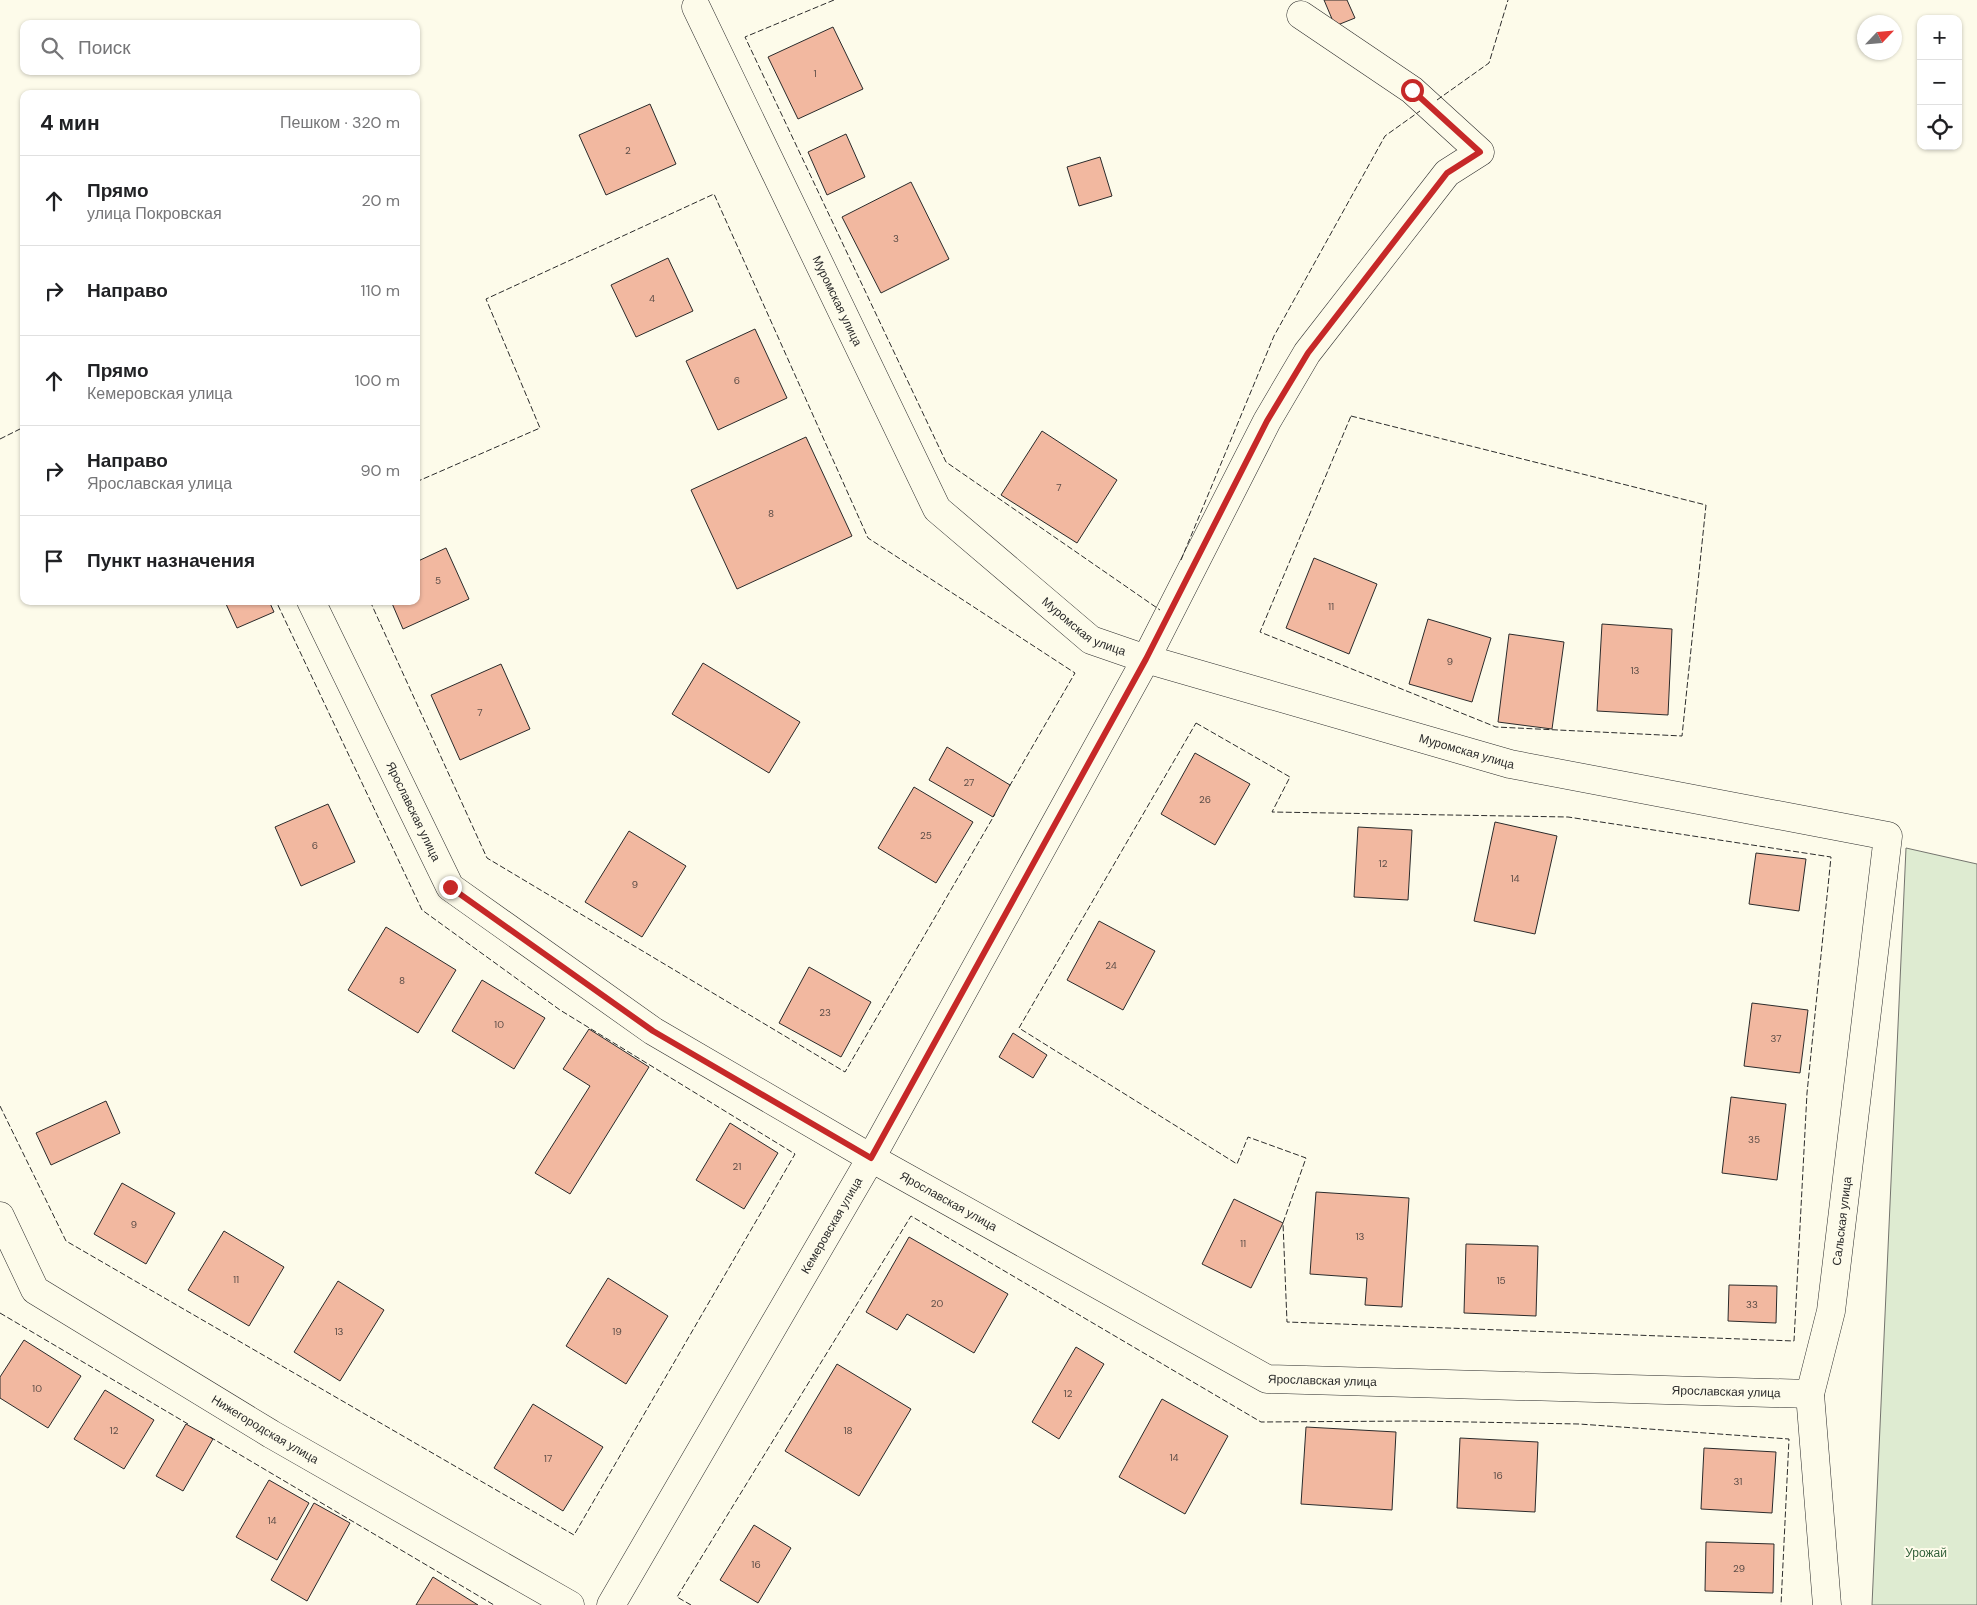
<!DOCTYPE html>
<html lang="ru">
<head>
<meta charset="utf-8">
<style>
	:root { --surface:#fff; --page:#f6f6f6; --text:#202124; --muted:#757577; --line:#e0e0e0 }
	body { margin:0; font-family:"DM Sans",sans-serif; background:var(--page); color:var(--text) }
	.controls { position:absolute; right:15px; top:15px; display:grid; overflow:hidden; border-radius:10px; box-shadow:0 1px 4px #0004 }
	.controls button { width:45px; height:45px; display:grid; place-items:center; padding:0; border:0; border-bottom:1px solid var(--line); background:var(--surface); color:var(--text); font:25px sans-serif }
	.compass { position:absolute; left:1857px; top:15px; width:45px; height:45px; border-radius:50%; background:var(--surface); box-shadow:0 1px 4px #0004; rotate:64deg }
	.stop { position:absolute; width:15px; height:15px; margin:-11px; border:4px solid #c62828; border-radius:50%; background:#fff }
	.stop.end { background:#c62828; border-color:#fff; box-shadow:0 1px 5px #0008 }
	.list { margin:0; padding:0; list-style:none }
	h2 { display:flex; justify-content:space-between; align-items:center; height:65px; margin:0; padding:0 20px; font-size:21px }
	h2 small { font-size:16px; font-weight:400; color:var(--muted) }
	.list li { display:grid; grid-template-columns:32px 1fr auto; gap:15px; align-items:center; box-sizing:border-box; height:90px; padding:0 20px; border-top:1px solid var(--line) }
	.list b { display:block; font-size:19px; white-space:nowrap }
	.list p { margin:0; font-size:16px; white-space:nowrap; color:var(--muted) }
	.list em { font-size:16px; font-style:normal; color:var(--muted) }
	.icon { flex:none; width:28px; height:28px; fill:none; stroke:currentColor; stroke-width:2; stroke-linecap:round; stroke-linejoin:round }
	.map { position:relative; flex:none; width:1977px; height:1605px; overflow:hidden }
	.search { position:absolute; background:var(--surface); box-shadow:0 1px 4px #0004; left:20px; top:20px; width:400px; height:55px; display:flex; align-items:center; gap:12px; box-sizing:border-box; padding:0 18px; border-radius:10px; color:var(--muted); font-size:19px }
	.panel { position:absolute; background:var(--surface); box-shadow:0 1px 4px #0004; left:20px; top:90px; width:400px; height:515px; border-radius:10px }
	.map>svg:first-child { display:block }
</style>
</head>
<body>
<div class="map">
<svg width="1977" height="1605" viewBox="0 0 1977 1605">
	<rect width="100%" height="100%" fill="#fdfbea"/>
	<!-- green -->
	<path fill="#deebd1" stroke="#74746e" d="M1906 848 1977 864V1605H1872Z"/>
	<!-- building -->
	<g fill="#f2b8a0" stroke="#2b2b2b">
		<path d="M1324 0H1347L1355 18 1335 26Z"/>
		<path d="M833 27 863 89 798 119 768 57Z"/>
		<path d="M650 104 676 164 606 195 579 135Z"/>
		<path d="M846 134 865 177 827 195 808 152Z"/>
		<path d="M1100 157 1112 196 1079 206 1067 167Z"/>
		<path d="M911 182 949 259 881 293 842 217Z"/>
		<path d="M668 258 693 311 636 337 611 285Z"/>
		<path d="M755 329 787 398 718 430 686 361Z"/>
		<path d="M1042 431 1117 480 1077 543 1001 495Z"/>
		<path d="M806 437 852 536 737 589 691 490Z"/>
		<path d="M446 548 469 599 403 629 391 601H416V562Z"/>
		<path d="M1314 558 1377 584 1349 654 1286 628Z"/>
		<path d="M231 601H269L274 612 237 628 226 604Z"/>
		<path d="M1428 619 1491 638 1472 702 1409 684Z"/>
		<path d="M1602 624 1672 629 1668 715 1597 711Z"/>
		<path d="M1509 634 1564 642 1552 729 1498 722Z"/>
		<path d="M703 663 800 722 769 773 672 714Z"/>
		<path d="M501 664 530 729 460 760 431 695Z"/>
		<path d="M947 747 1010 785 993 817 929 780Z"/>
		<path d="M1195 753 1250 784 1215 845 1161 814Z"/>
		<path d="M914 787 973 822 936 883 878 848Z"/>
		<path d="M328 804 355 862 301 886 275 827Z"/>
		<path d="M1495 822 1557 836 1535 934 1474 921Z"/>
		<path d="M1358 827 1412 830 1408 900 1354 897Z"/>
		<path d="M629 831 686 866 642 937 585 902Z"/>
		<path d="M1756 853 1806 859 1799 911 1749 904Z"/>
		<path d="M1099 921 1155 951 1123 1010 1067 980Z"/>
		<path d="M386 927 456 970 418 1033 348 990Z"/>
		<path d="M809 967 871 1002 841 1057 779 1023Z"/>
		<path d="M482 980 545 1018 514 1069 452 1031Z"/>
		<path d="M1752 1003 1808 1010 1800 1073 1744 1066Z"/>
		<path d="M589 1029 649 1067 570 1194 535 1173 590 1086 563 1069Z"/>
		<path d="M1013 1033 1047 1055 1033 1078 999 1057Z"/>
		<path d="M1731 1097 1786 1104 1777 1180 1722 1173Z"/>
		<path d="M106 1101 120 1133 51 1165 36 1133Z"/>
		<path d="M730 1123 778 1153 744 1209 696 1180Z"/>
		<path d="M122 1183 175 1213 146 1264 94 1234Z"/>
		<path d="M1316 1192 1409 1198 1402 1307 1365 1305 1367 1278 1310 1274Z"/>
		<path d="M1234 1199 1283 1223 1251 1288 1202 1264Z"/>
		<path d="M224 1231 284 1267 249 1326 188 1290Z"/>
		<path d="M909 1237 1008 1294 974 1353 907 1314 897 1330 866 1312Z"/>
		<path d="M1466 1244 1538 1246 1536 1316 1464 1313Z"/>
		<path d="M608 1278 668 1316 626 1384 566 1346Z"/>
		<path d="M338 1281 384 1310 340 1381 294 1352Z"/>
		<path d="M1729 1285 1777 1286 1776 1323 1728 1321Z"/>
		<path d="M24 1340 81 1376 48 1428 0 1398V1377Z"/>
		<path d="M1076 1347 1104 1364 1059 1439 1032 1422Z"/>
		<path d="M837 1364 911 1409 859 1496 785 1451Z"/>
		<path d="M105 1390 154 1420 124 1469 74 1439Z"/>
		<path d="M1162 1399 1228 1436 1185 1514 1119 1477Z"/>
		<path d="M533 1404 603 1447 563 1511 494 1468Z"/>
		<path d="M186 1424 213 1439 183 1491 156 1476Z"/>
		<path d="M1306 1427 1396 1432 1392 1510 1301 1504Z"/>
		<path d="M1460 1438 1538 1442 1535 1512 1457 1508Z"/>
		<path d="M1704 1448 1776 1452 1772 1513 1701 1509Z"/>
		<path d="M269 1480 309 1503 277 1560 236 1537Z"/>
		<path d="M314 1503 350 1523 307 1601 271 1580Z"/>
		<path d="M754 1525 791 1548 758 1603 720 1580Z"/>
		<path d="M1706 1542 1774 1544 1773 1593 1705 1591Z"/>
		<path d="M433 1577 478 1605H416Z"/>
	</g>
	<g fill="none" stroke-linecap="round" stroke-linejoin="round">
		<!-- minor casing -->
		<g stroke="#2b2b2b" stroke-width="29">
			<g id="minor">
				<path id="s1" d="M696 7 937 509 1091 640 1146 659 1510 764 1888 836 1831 1311 1810 1394 1827 1605"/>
				<path id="s2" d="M311 601 450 887 653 1031 871 1158 1267 1379 1810 1394"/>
				<path id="s3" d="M0 1216 35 1290 271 1434 570 1605"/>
				<path id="s4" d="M611 1605 871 1158 1146 659 1267 421 1307 353 1447 173 1480 152 1412 90 1301 15"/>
			</g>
		</g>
		<!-- minor -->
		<use href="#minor" stroke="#fdfbea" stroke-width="28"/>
		<!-- fence -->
		<g stroke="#2b2b2b" stroke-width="1" stroke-dasharray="6 2.5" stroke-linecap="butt">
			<path d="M834 0 745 37 946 462 1160 610"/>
			<path d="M1437 100 1489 63 1508 0"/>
			<path d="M1351 416 1706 505 1682 736 1496 727 1260 632Z"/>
			<path d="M0 439 24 427"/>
			<path d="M416 482 540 428 486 299 714 194 868 538 1075 673 1009 787"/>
			<path d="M1181 560 1274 336 1385 136 1420 111"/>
			<path d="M370 601 487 858 845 1072 995 814"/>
			<path d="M1196 723 1290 777 1272 812 1568 817 1831 857 1807 1093 1794 1341 1287 1322 1283 1223 1306 1158 1248 1137 1237 1164 1019 1028Z"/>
			<path d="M0 1106 66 1241 574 1535 795 1154 560 1010 422 910 276 601"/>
			<path d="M0 1313 188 1424"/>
			<path d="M210 1437 494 1605"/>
			<path d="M691 1605 677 1597 911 1216 1261 1422 1415 1421 1579 1424 1789 1439 1781 1605"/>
		</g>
	</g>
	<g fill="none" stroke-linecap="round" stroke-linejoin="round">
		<!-- route -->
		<path stroke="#c62828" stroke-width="6" d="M450 887 653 1031 871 1158 1146 659 1267 421 1308 353 1447 173 1480 152 1412 90"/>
	</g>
	<g text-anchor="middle" stroke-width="4" stroke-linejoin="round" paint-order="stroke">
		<!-- number labels -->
		<g font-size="10" fill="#5d4e48">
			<text x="815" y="77">1</text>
			<text x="628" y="154">2</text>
			<text x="896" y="242">3</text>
			<text x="652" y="302">4</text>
			<text x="737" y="384">6</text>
			<text x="1059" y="491">7</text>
			<text x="771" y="517">8</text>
			<text x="438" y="584">5</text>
			<text x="1331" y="610">11</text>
			<text x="1450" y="665">9</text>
			<text x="1635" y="674">13</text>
			<text x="480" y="716">7</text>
			<text x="969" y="786">27</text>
			<text x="1205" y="803">26</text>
			<text x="926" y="839">25</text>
			<text x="315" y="849">6</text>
			<text x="1383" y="867">12</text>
			<text x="1515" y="882">14</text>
			<text x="635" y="888">9</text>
			<text x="1111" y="969">24</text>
			<text x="402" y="984">8</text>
			<text x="825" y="1016">23</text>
			<text x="499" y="1028">10</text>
			<text x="1776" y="1042">37</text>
			<text x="1754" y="1143">35</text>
			<text x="737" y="1170">21</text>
			<text x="134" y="1228">9</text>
			<text x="1360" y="1240">13</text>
			<text x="1243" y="1247">11</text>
			<text x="236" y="1283">11</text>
			<text x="1501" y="1284">15</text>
			<text x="937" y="1307">20</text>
			<text x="1752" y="1308">33</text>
			<text x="339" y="1335">13</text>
			<text x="617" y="1335">19</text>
			<text x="37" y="1392">10</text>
			<text x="1068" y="1397">12</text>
			<text x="114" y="1434">12</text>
			<text x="848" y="1434">18</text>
			<text x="1174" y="1461">14</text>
			<text x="548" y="1462">17</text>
			<text x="1498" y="1479">16</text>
			<text x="1738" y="1485">31</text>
			<text x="272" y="1524">14</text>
			<text x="756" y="1568">16</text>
			<text x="1739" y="1572">29</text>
		</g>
		<!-- street labels -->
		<g font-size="12" fill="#2b2b2b" stroke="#fdfbea">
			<text dy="4" stroke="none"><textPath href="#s1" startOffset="326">Муромская улица</textPath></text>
			<text dy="4" stroke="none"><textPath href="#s1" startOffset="746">Муромская улица</textPath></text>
			<text dy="4" stroke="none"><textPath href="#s1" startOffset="1151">Муромская улица</textPath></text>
			<text dy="4" stroke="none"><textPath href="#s2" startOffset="234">Ярославская улица</textPath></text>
			<text dy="4" stroke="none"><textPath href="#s2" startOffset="908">Ярославская улица</textPath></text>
			<text transform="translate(1842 1221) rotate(-83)" y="4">Сальская улица</text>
			<text dy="4" stroke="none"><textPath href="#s4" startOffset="439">Кемеровская улица</textPath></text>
			<text dy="4" stroke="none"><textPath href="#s2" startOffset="1328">Ярославская улица</textPath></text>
			<text dy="4" stroke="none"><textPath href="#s2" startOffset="1732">Ярославская улица</textPath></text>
			<text dy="4" stroke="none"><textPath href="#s3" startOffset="351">Нижегородская улица</textPath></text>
		</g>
		<!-- park labels -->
		<g font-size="12" fill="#34623c" stroke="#fdfbea">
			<text x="1926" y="1557">Урожай</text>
		</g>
	</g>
</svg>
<div class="controls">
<button>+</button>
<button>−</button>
<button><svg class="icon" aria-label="locate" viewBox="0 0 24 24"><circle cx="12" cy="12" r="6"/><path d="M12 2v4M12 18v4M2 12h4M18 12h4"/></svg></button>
</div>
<svg class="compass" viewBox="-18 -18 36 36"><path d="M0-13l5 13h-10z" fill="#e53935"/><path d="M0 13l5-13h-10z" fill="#757577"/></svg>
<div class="stop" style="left:1412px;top:90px"></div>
<div class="stop end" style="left:450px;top:887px"></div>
<div class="search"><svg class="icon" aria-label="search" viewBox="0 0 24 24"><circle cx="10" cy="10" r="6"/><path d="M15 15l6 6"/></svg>Поиск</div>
<section class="panel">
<h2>4 мин<small>Пешком · 320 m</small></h2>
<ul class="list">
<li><svg class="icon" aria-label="ahead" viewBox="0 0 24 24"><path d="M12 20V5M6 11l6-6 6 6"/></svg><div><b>Прямо</b><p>улица Покровская</p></div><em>20 m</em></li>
<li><svg class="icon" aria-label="right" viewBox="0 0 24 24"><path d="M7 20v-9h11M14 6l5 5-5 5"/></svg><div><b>Направо</b></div><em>110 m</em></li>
<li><svg class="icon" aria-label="ahead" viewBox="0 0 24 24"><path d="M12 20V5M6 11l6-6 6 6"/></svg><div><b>Прямо</b><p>Кемеровская улица</p></div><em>100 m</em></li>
<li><svg class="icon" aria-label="right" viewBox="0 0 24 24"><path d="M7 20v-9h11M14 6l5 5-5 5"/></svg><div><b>Направо</b><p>Ярославская улица</p></div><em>90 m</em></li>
<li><svg class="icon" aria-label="arrive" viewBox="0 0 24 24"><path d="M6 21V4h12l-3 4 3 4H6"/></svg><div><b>Пункт назначения</b></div></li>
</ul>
</section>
</div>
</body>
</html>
